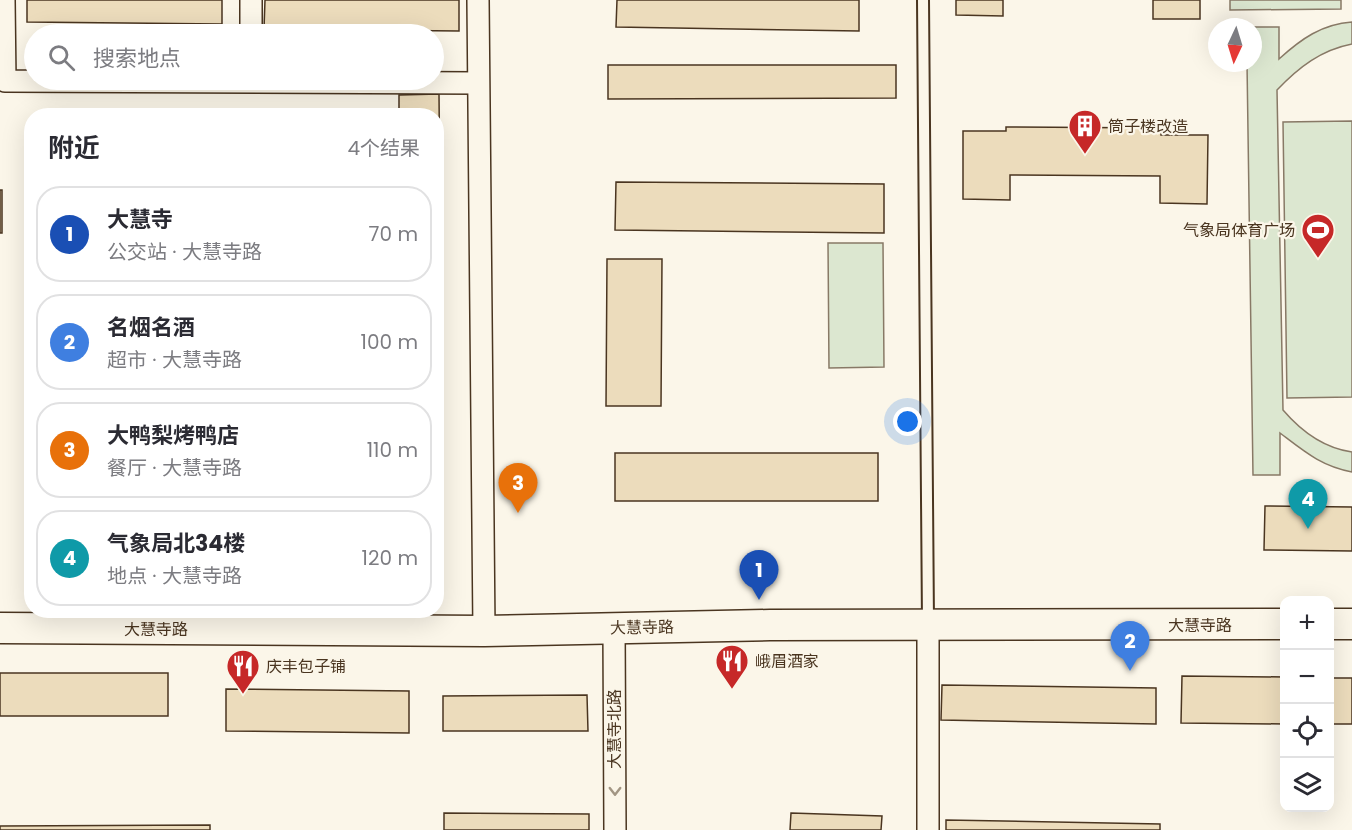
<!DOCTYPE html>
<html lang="zh">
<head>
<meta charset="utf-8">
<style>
	:root { --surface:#fff; --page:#f2f2f3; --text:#2b2b33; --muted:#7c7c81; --line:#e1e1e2; --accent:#0b8043 }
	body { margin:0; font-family:Poppins,"Noto Sans SC",sans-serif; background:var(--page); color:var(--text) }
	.controls { position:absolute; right:18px; bottom:18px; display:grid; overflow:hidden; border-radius:12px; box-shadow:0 6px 24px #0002 }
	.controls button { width:54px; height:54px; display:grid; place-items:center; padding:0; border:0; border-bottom:2px solid var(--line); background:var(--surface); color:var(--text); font:30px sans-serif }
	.compass { position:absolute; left:1208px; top:18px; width:54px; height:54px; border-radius:50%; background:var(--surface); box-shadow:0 6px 24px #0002; rotate:184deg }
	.you { position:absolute; left:908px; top:422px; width:21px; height:21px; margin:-15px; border:4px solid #fff; border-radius:50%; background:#1a73e8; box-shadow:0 0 0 9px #1a73e833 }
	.badge { display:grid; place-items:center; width:39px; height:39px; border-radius:50%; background:var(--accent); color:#fff; font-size:20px; font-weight:700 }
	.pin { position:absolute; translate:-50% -50px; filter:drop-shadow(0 2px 3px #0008) }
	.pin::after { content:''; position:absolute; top:32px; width:21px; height:18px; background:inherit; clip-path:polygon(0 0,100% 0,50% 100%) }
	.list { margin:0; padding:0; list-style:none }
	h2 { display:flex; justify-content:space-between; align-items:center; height:78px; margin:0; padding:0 24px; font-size:26px }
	h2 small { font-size:20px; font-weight:400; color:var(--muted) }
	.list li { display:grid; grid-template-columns:39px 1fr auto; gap:18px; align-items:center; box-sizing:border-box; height:96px; margin:0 12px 12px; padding:0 12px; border:2px solid var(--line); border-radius:24px }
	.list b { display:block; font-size:22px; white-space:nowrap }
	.list p { margin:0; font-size:20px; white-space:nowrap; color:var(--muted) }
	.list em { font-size:20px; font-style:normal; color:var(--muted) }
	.icon { flex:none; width:33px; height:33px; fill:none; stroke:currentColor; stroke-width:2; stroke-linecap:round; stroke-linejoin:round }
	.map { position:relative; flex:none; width:1352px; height:830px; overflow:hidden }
	.search { position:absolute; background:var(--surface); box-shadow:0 6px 24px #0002; left:24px; top:24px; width:420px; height:66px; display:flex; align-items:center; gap:15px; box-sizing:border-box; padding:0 21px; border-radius:33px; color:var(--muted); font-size:22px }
	.panel { position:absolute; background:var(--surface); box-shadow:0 6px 24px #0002; left:24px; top:108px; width:420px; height:510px; border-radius:24px }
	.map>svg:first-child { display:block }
</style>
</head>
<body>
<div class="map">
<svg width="1352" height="830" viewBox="0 0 1352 830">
	<rect width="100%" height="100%" fill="#fbf6e9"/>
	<!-- green -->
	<g fill="#dce7d0" stroke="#887966" stroke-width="1.5">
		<path d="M1230 0H1341V9L1230 10Z"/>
		<path d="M1352 22V44C1321 50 1299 67 1277 90L1283 410C1301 431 1323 448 1352 452V472C1321 466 1305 452 1280 433V475H1253L1247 63H1253V27H1279V59C1301 39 1322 24 1352 22Z"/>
		<path d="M1352 121V397L1287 398 1283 122Z"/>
		<path d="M828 243H883L884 367 829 368Z"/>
	</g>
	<!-- building -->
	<g fill="#ecdcbc" stroke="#4a3520" stroke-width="1.5">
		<path d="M27 0H222V24L27 22Z"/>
		<path d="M265 0H459V31L264 29Z"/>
		<path d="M617 0H859V31L616 27Z"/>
		<path d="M956 0H1003V16L956 15Z"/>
		<rect x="1153" y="0" width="47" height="19"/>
		<path d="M608 65H896V98L608 99Z"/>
		<path d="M439 94 443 523H436V116H399V95Z"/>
		<path d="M1006 127 1161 128V135H1208L1207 204 1160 203V176L1010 175V200L963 199V131H1006Z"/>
		<path d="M616 182 884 184V233L615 230Z"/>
		<rect x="0" y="190" width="2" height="43"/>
		<path d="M29 258H32V292H28Z"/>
		<path d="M607 259H662L661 406H606Z"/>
		<rect x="615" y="453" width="263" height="48"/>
		<path d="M30 487H32V528H29Z"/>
		<path d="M1265 506 1352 507V551L1264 550Z"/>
		<rect x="0" y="673" width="168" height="43"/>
		<path d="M1182 676 1284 677V724L1181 723Z"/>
		<rect x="1330" y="678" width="22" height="46"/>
		<path d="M942 685 1156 688V724L941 720Z"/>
		<path d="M226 689 409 691V733L226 731Z"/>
		<path d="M587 695 588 731H443V696Z"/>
		<path d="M444 813 589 814V830H444Z"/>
		<path d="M791 813 882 816 881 830H790Z"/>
		<path d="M946 820 1160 824V830H946Z"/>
		<path d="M210 825V830H0V826Z"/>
	</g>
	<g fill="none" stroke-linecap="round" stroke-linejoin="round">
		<!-- lane casing -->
		<g stroke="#4a3520" stroke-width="14">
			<path id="lane" d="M923 0 928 622"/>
		</g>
		<!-- street casing -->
		<g stroke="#4a3520" stroke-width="24">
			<g id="street">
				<path d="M4 0 5 81 478 83"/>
				<path d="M251 0V34"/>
				<path d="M478 0 484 631"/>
				<path d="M614 628 615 830"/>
				<path d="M928 830V625"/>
			</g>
		</g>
		<!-- secondary casing -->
		<g stroke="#4a3520" stroke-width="33">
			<g id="secondary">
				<path d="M1330 624H1352"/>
				<path d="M0 628 484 631 770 625 1284 624"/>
			</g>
		</g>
		<!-- lane -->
		<use href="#lane" stroke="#fbf6e9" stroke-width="10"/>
		<!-- street -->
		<use href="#street" stroke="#fbf6e9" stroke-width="21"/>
		<!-- secondary -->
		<use href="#secondary" stroke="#fbf6e9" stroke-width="30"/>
	</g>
	<!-- one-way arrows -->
	<defs><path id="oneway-chevron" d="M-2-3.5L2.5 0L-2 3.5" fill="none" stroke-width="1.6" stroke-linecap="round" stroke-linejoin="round" transform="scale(1.5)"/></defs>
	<use stroke="#a29684" href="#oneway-chevron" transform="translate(615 791) rotate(90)"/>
	<!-- icons -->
	<defs>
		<g id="building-pin" transform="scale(1.725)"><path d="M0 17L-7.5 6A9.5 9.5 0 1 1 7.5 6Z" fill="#c62828" stroke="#fbf6e9"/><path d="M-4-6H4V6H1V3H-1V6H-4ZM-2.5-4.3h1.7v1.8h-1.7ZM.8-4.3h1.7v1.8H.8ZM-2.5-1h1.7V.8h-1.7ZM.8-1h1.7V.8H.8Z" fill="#fff"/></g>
		<g id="stadium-pin" transform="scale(1.725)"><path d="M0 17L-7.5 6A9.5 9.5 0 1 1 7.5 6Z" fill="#c62828" stroke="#fbf6e9"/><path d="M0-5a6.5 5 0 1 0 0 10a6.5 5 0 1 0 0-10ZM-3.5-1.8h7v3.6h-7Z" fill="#fff"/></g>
		<g id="restaurant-pin" transform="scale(1.725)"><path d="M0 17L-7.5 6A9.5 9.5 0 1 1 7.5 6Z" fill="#c62828" stroke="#fbf6e9"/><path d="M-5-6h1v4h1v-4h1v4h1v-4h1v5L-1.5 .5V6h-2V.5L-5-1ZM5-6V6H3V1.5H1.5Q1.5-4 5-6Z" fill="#fff"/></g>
	</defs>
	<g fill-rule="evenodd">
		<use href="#building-pin" x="1085" y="126"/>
		<use href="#stadium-pin" x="1318" y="230"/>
		<use href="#restaurant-pin" x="732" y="661"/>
		<use href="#restaurant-pin" x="243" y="666"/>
	</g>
	<g text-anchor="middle" stroke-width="4.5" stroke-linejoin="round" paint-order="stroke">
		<!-- poi labels -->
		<g font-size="16" fill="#4a3520" stroke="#fbf6e9" text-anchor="start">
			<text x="1108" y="132">筒子楼改造</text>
			<text x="1295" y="236" text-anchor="end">气象局体育广场</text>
			<text x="755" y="667">峨眉酒家</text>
			<text x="266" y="672">庆丰包子铺</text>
		</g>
		<!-- street labels -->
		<g font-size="16" fill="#4a3520" stroke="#fbf6e9">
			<text x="1200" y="631">大慧寺路</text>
			<text transform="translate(642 627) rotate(-1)" y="6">大慧寺路</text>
			<text x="156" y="635">大慧寺路</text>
			<text transform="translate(614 729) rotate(-90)" y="6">大慧寺北路</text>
		</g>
	</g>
</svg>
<div class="controls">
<button>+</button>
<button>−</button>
<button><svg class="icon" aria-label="locate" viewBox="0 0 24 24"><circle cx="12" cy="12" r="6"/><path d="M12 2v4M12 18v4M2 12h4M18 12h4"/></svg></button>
<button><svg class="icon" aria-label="layers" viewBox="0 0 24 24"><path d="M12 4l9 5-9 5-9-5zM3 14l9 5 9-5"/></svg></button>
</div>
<svg class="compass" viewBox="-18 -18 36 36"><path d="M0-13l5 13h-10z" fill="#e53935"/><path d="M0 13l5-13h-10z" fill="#7c7c81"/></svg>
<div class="you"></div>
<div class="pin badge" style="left:759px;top:600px;background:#1a4fb4">1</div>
<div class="pin badge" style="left:1130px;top:671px;background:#3f7fe0">2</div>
<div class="pin badge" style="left:518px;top:513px;background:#e8710a">3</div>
<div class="pin badge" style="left:1308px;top:529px;background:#0f9aa8">4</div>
<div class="search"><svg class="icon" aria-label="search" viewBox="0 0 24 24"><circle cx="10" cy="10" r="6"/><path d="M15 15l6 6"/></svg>搜索地点</div>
<section class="panel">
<h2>附近<small>4个结果</small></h2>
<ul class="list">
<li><span class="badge" style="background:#1a4fb4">1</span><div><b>大慧寺</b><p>公交站 · 大慧寺路</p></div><em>70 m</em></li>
<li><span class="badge" style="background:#3f7fe0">2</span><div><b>名烟名酒</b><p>超市 · 大慧寺路</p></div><em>100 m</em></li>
<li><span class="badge" style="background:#e8710a">3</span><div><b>大鸭梨烤鸭店</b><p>餐厅 · 大慧寺路</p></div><em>110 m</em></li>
<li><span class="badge" style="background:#0f9aa8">4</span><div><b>气象局北34楼</b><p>地点 · 大慧寺路</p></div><em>120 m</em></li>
</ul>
</section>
</div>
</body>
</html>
